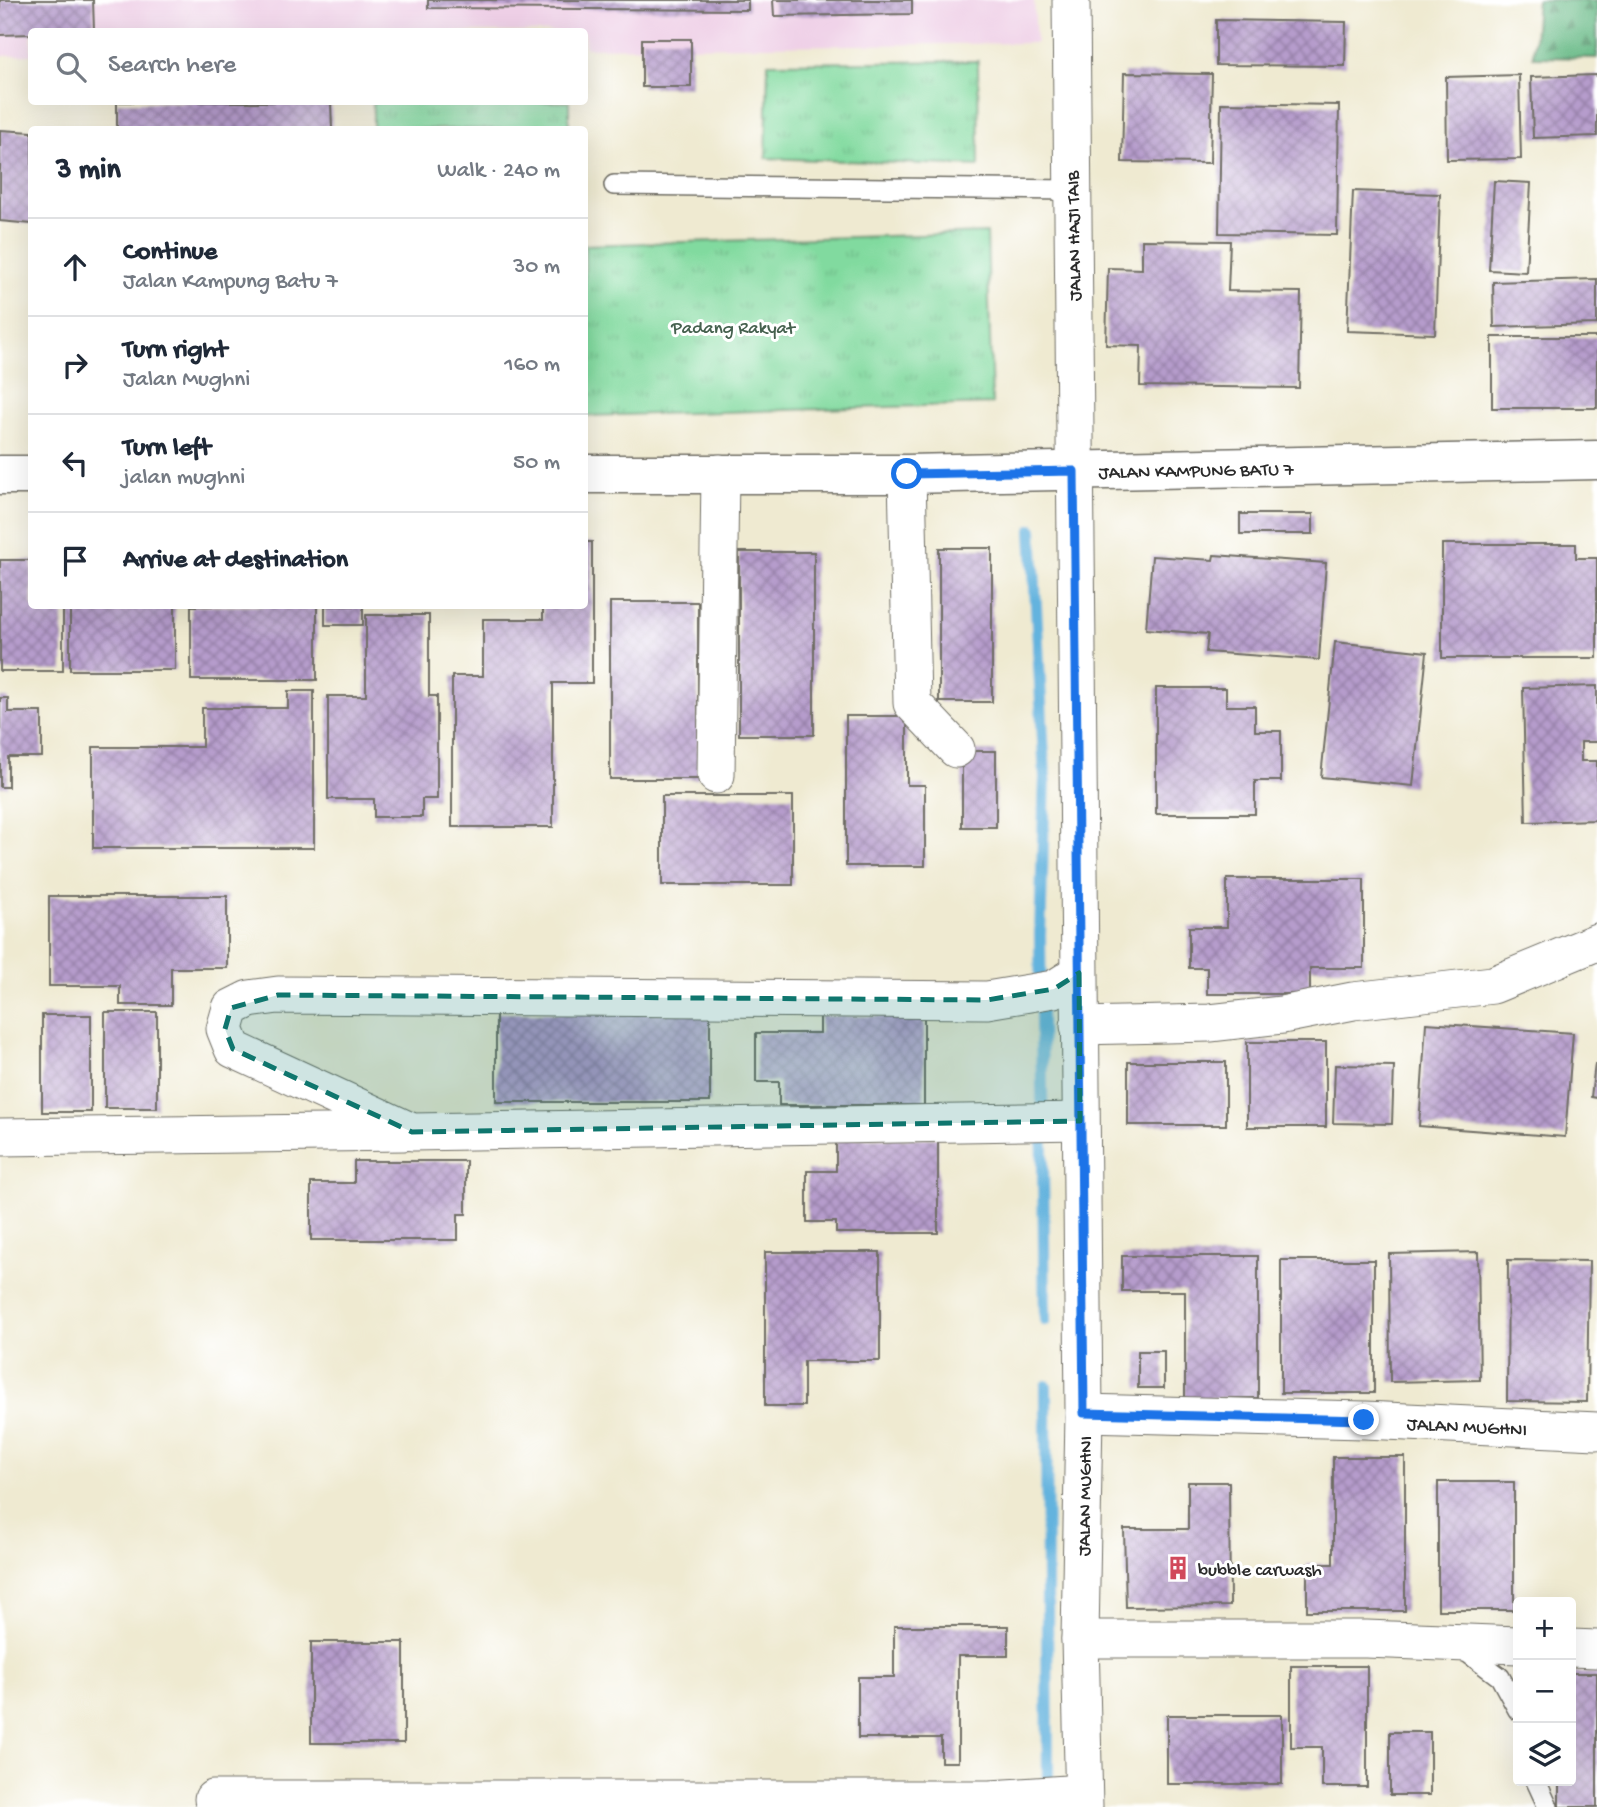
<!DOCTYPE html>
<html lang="en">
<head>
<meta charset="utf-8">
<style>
	:root { --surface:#fff; --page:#f6f6f7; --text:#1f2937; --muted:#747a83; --line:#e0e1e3 }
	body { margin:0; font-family:"Gochi Hand",sans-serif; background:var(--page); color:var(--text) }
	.controls { position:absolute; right:21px; bottom:21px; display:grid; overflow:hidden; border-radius:7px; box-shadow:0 7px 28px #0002 }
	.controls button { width:63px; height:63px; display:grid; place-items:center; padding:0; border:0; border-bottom:2px solid var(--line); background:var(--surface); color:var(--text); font:35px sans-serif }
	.stop { position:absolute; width:21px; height:21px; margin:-16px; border:5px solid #1a73e8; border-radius:50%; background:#fff }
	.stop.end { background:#1a73e8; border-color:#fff; box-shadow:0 2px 7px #0008 }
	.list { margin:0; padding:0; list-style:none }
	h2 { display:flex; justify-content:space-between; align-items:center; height:91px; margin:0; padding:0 28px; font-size:30px }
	h2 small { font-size:23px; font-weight:400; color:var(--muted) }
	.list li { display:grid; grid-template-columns:46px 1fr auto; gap:21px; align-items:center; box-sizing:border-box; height:98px; padding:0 28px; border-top:2px solid var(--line) }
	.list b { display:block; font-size:26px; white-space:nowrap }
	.list p { margin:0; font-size:23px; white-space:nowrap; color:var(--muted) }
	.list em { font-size:23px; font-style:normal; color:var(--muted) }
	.icon { flex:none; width:38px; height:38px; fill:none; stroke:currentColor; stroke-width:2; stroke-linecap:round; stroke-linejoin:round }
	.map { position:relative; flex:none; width:1597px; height:1807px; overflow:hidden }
	.search { position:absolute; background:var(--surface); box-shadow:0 7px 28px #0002; left:28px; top:28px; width:560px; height:77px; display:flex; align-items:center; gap:18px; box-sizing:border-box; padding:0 24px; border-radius:7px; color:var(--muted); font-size:26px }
	.panel { position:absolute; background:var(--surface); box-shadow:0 7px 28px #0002; left:28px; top:126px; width:560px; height:483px; border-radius:7px }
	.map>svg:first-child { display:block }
</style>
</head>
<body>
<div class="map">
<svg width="1597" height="1807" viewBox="0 0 1597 1807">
	<defs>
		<pattern id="forest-firs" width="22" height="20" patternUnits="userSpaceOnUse" patternTransform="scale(1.75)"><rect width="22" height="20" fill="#68ba86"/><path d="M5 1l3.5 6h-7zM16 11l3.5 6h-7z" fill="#56976e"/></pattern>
		<pattern id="park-tufts" width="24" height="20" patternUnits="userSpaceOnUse" patternTransform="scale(1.75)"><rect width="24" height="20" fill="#81da9f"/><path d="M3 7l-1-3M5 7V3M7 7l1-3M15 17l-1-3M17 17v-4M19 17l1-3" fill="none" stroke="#70bb89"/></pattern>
		<pattern id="building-cross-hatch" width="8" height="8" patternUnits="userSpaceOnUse" patternTransform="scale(1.75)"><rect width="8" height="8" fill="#b69ccc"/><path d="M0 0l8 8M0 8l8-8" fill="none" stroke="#947fa6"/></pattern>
	</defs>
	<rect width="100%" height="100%" fill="#fff"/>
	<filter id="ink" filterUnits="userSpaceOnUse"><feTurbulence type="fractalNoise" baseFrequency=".0143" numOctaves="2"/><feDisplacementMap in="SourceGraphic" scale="14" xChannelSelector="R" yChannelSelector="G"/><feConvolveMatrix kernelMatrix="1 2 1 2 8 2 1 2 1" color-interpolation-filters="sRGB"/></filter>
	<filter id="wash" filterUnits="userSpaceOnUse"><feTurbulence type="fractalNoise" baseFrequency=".00686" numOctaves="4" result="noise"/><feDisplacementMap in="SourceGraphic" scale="28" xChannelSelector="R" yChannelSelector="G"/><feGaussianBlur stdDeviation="1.57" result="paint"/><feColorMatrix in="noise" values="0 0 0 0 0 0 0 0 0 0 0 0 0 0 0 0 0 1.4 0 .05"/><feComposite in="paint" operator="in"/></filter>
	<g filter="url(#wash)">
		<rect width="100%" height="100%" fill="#efead1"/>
		<!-- built -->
		<path fill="#efd0e7" d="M0 0H1034L1036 43 585 48 584 32H32L31 55 0 56Z"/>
		<!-- forest -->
		<path fill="url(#forest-firs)" stroke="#4a7258" stroke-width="2" d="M1537 0H1597V58L1533 57Z"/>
		<!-- park -->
		<g fill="url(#park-tufts)" stroke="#568265" stroke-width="2">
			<path d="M978 61 979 166 766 158 768 63Z"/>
			<rect x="373" y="102" width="196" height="27"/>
			<path d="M987 233 992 404 585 416V245Z"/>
		</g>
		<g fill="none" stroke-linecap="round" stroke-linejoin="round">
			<!-- stream -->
			<g stroke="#63b3de" stroke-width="12">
				<path d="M1032 530 1045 778 1040 935 1045 1320"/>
				<path d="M1046 1386 1048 1793"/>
			</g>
		</g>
		<g id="blocks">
			<!-- building -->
			<g fill="url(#building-cross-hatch)">
				<path d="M0 0H93L94 31 32 32V34L0 35Z"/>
				<path d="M428 0H748V10L428 8Z"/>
				<path d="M773 0H912V14L774 16Z"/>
				<path d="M1216 20 1346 22 1345 66 1216 65Z"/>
				<rect x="642" y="39" width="49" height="48"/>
				<path d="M1124 73 1212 74 1210 163 1122 162Z"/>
				<path d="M1519 75 1521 159 1447 160 1446 77Z"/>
				<path d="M1597 75V136L1533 138 1531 77Z"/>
				<path d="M117 102H331L332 130H117Z"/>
				<path d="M1221 103 1339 105 1337 235 1219 233Z"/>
				<path d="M0 130 32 132V224L0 221Z"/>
				<path d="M1494 181 1531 183 1526 272 1489 270Z"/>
				<path d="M1353 191 1440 194 1435 334 1347 331Z"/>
				<path d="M1142 240 1230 241 1228 291 1301 292 1299 388 1140 386 1141 346 1106 345 1108 268 1142 269Z"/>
				<path d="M1597 279V324L1494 327 1493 282Z"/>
				<rect x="1492" y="337" width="105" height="71"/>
				<rect x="1240" y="514" width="73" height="20"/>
				<path d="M584 542H592V683H553V827H452V676H483V619H543V606H584Z"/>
				<path d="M1442 544H1576V558H1597V658H1442Z"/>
				<rect x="939" y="548" width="53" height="154"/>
				<rect x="739" y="552" width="75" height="183"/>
				<path d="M1214 555 1326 563 1319 660 1206 652 1208 634 1146 629 1152 556 1213 560Z"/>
				<path d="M0 560H32V606H63V671H0Z"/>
				<rect x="610" y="602" width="88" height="177"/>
				<rect x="70" y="606" width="105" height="64"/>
				<rect x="191" y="606" width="126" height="74"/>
				<rect x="325" y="606" width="38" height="19"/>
				<path d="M366 615H429V696H437V799H422V817H374V799H328V696H366Z"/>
				<path d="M1335 642 1427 652 1413 786 1321 777Z"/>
				<path d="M1597 686V742H1581V761H1597V820L1526 822 1523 688Z"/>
				<path d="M1156 688H1226V706H1255V731H1281V781H1255V814H1156Z"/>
				<path d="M288 691H314V848H93V747H202V708H288Z"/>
				<path d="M0 698H8V712H42V757H8V787H0Z"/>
				<path d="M846 716H907V785H925V866H846Z"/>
				<rect x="962" y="751" width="34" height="76"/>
				<rect x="662" y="796" width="131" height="89"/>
				<path d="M1227 879H1364V968H1310V994H1207V968H1189V927H1227Z"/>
				<path d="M49 896H227V968H171V1005H120V986H49Z"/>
				<rect x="105" y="1012" width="52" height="96"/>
				<rect x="496" y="1013" width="214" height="89"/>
				<rect x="42" y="1015" width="49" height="97"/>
				<path d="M820 1016H924V1105H779V1082H756V1033H820Z"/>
				<path d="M1426 1023 1573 1033 1565 1137 1419 1126Z"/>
				<rect x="1247" y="1042" width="79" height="85"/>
				<rect x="1128" y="1062" width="98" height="63"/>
				<path d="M1595 1064H1597V1098L1591 1097Z"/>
				<path d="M1335 1065 1394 1066 1392 1124 1333 1123Z"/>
				<path d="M836 1138H938V1233H836V1222H807V1171H836Z"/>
				<path d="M354 1161H466V1214H458V1240H311V1183H354Z"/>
				<path d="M765 1252H880V1361H804V1406H765Z"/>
				<path d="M1478 1252 1480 1380 1390 1382 1389 1254Z"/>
				<path d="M1122 1256H1258V1398H1185V1291H1122Z"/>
				<rect x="1281" y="1260" width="93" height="133"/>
				<path d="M1508 1260 1589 1261 1587 1402 1507 1401Z"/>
				<rect x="1138" y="1351" width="26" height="37"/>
				<path d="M1333 1457H1405V1611H1307V1564H1333Z"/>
				<path d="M1188 1482H1229L1230 1606 1126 1607 1124 1529H1188Z"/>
				<rect x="1438" y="1482" width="76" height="128"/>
				<path d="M894 1626H1008V1656H958V1762H941V1738H858V1677H894Z"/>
				<rect x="311" y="1642" width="93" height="101"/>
				<path d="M1291 1666H1367V1787H1322V1747H1291Z"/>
				<path d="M1571 1673H1597V1807H1559V1781H1571Z"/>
				<rect x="1167" y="1715" width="115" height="69"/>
				<rect x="1390" y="1732" width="40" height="63"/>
			</g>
		</g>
	</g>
	<g filter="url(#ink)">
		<use href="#blocks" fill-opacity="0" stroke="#706e65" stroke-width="2"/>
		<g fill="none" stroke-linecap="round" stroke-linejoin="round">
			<!-- service casing -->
			<g stroke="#706e65" stroke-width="22">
				<g id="service">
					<path d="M614 185 1072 190"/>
					<path d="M1460 1647 1500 1677 1518 1710"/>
					<path d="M1536 1781 1548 1807"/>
				</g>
			</g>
			<!-- minor casing -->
			<g stroke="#706e65" stroke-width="39">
				<g id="minor">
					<path d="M1071 0 1084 1413 1080 1639 1084 1807"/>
					<path d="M907 474 912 703 956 749"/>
					<path d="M716 775 720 473"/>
					<path d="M1079 973 1054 989 987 1000 278 995 249 999 231 1008 225 1029 233 1049 412 1132 1080 1121"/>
					<path d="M1079 1026 1210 1023 1282 1015 1353 1001 1493 985 1597 942"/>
					<path d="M0 1137 404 1132"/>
					<path d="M1084 1413 1365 1420 1597 1431"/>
					<path d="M1080 1639H1366L1518 1645"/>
					<path d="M1571 1648 1597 1649"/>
					<path d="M213 1799H990L1083 1793"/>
				</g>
			</g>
			<!-- tertiary casing -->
			<g stroke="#706e65" stroke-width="41">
				<g id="tertiary">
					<path d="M584 474H907L1597 460"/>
					<path d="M0 475H32"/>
				</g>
			</g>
			<!-- service -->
			<use href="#service" stroke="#fff" stroke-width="19"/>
			<!-- minor -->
			<use href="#minor" stroke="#fff" stroke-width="37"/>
			<!-- tertiary -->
			<use href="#tertiary" stroke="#fff" stroke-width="38"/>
		</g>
	</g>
	<g fill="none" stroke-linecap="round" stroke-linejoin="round" filter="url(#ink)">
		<!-- route -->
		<path stroke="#1a73e8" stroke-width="9" d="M907 474 1074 471 1084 1413 1364 1420"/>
	</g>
	<!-- marked area -->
	<path fill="#0f766e" fill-opacity="0.2" stroke="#0f766e" stroke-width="5" stroke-dasharray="14 9" stroke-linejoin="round" d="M1079 973 1080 1121 412 1132 233 1049 225 1029 231 1008 278 995 987 1000 1054 989Z"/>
	<!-- icons -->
	<defs>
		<g id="building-bare" transform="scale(1.89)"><path d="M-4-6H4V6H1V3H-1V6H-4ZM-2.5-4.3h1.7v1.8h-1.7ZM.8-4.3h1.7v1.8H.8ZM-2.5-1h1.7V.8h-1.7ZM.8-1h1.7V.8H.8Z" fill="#d1495b" stroke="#fff" stroke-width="2.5" paint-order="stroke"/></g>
	</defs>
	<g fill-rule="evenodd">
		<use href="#building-bare" x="1178" y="1568"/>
	</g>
	<g text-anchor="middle" stroke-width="6" stroke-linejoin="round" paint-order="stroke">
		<!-- street labels -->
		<g font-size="19" fill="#2b2b2b" stroke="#fff">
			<text transform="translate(1072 236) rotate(-91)" y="7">JALAN HAJI TAIB</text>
			<text transform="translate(1196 469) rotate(-1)" y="7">JALAN KAMPUNG BATU 7</text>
			<text transform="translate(1467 1425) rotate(3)" y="7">JALAN MUGHNI</text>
			<text transform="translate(1083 1496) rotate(-89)" y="7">JALAN MUGHNI</text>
		</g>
		<!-- park labels -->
		<g font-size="19" fill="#45604e" stroke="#fff">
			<text x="733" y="333">Padang Rakyat</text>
		</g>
		<!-- poi labels -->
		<g font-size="19" fill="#2b2b2b" stroke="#fff" text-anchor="start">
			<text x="1198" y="1575">bubble carwash</text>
		</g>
	</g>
</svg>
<div class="controls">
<button>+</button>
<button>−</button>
<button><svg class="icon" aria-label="layers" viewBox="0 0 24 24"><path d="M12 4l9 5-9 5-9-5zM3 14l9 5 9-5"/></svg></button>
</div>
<div class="stop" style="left:907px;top:474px"></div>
<div class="stop end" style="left:1364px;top:1420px"></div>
<div class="search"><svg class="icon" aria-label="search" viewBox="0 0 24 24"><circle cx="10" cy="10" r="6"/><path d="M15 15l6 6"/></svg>Search here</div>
<section class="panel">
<h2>3 min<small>Walk · 240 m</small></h2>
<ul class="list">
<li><svg class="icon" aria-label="ahead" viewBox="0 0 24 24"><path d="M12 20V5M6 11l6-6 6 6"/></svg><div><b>Continue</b><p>Jalan Kampung Batu 7</p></div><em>30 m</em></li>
<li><svg class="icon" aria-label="right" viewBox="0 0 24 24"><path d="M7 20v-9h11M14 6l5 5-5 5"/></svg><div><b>Turn right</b><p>Jalan Mughni</p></div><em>160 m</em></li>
<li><svg class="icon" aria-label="left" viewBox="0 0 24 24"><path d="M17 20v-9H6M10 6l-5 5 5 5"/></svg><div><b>Turn left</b><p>jalan mughni</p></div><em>50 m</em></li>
<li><svg class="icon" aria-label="arrive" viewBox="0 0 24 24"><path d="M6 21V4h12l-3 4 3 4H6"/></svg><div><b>Arrive at destination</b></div></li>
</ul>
</section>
</div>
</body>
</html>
